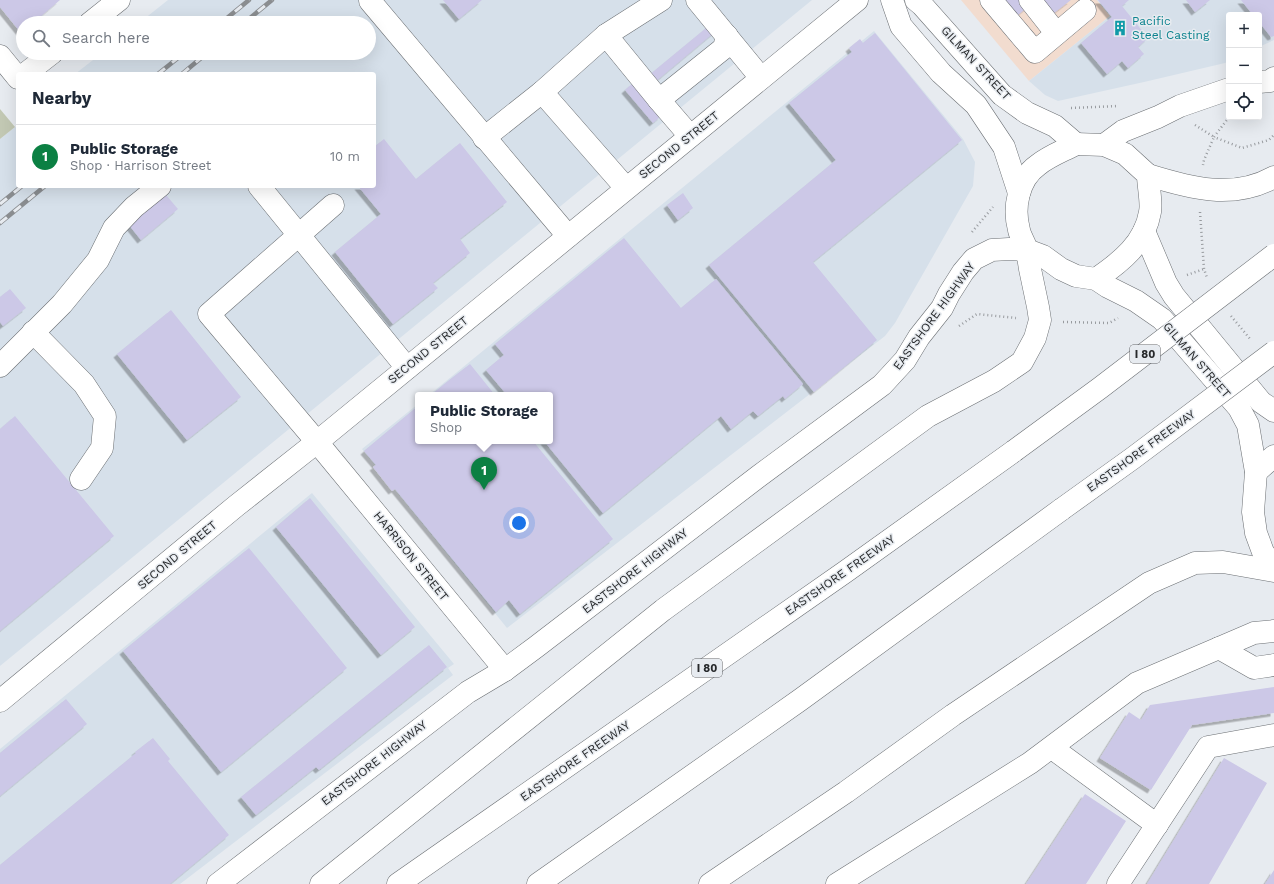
<!DOCTYPE html>
<html lang="en">
<head>
<meta charset="utf-8">
<style>
	:root { --surface:#fff; --page:#f6f6f7; --text:#1f2937; --muted:#747a83; --line:#e0e1e3; --accent:#0b8043 }
	body { margin:0; font-family:"Work Sans",sans-serif; background:var(--page); color:var(--text) }
	.controls { position:absolute; right:12px; top:12px; display:grid; overflow:hidden; border-radius:4px; box-shadow:0 4px 16px #0002 }
	.controls button { width:36px; height:36px; display:grid; place-items:center; padding:0; border:0; border-bottom:1px solid var(--line); background:var(--surface); color:var(--text); font:20px sans-serif }
	.you { position:absolute; left:519px; top:523px; width:14px; height:14px; margin:-10px; border:3px solid #fff; border-radius:50%; background:#1a73e8; box-shadow:0 0 0 6px #1a73e833 }
	.badge { display:grid; place-items:center; width:26px; height:26px; border-radius:50%; background:var(--accent); color:#fff; font-size:13px; font-weight:700 }
	.pin { position:absolute; translate:-50% -33px; filter:drop-shadow(0 1px 2px #0008) }
	.pin::after { content:''; position:absolute; top:21px; width:14px; height:12px; background:inherit; clip-path:polygon(0 0,100% 0,50% 100%) }
	.popup { position:absolute; left:415px; top:392px; width:138px; height:52px; box-sizing:border-box; display:grid; place-content:center; border-radius:4px; background:var(--surface); filter:drop-shadow(0 1px 3px #0005); font-size:13px; white-space:nowrap; color:var(--muted) }
	.popup b { font-size:15px; color:var(--text) }
	.popup::after { content:''; position:absolute; left:50%; top:100%; margin-left:-8px; border:8px solid transparent; border-top-color:var(--surface) }
	.list { margin:0; padding:0; list-style:none }
	h2 { display:flex; justify-content:space-between; align-items:center; height:52px; margin:0; padding:0 16px; font-size:17px }
	h2 small { font-size:13px; font-weight:400; color:var(--muted) }
	.list li { display:grid; grid-template-columns:26px 1fr auto; gap:12px; align-items:center; box-sizing:border-box; height:64px; padding:0 16px; border-top:1px solid var(--line) }
	.list b { display:block; font-size:15px; white-space:nowrap }
	.list p { margin:0; font-size:13px; white-space:nowrap; color:var(--muted) }
	.list em { font-size:13px; font-style:normal; color:var(--muted) }
	.icon { flex:none; width:22px; height:22px; fill:none; stroke:currentColor; stroke-width:2; stroke-linecap:round; stroke-linejoin:round }
	.map { position:relative; flex:none; width:1274px; height:884px; overflow:hidden }
	.search { position:absolute; background:var(--surface); box-shadow:0 4px 16px #0002; left:16px; top:16px; width:360px; height:44px; display:flex; align-items:center; gap:10px; box-sizing:border-box; padding:0 14px; border-radius:22px; color:var(--muted); font-size:15px }
	.panel { position:absolute; background:var(--surface); box-shadow:0 4px 16px #0002; left:16px; top:72px; width:360px; height:116px; border-radius:4px }
	.map>svg:first-child { display:block }
</style>
</head>
<body>
<div class="map">
<svg width="1274" height="884" viewBox="0 0 1274 884">
	<defs>
		<filter id="shadow"><feDropShadow dx="-3.5" dy="3.5" stdDeviation="0" flood-color="#0004"/></filter>
	</defs>
	<rect width="100%" height="100%" fill="#e7ebf0"/>
	<!-- commercial -->
	<path fill="#f2dccf" d="M961 0H1097L1110 16 1029 81Z"/>
	<!-- built -->
	<g fill="#d6e0ea">
		<path d="M168 0H812L0 666V139L15 127 18 128V186H374V74H75L102 53H369V23H139Z"/>
		<path d="M1097 0H1274V40L1259 47V15H1229V61L1225 63 1144 82 1058 101 1045 95 1029 81 1110 16Z"/>
		<path d="M874 31 963 139 975 162 973 186 895 323 885 336 507 628 362 449 418 404V441H550V395H429Z"/>
		<path d="M312 493 454 664 448 668 453 675 180 884H0V749Z"/>
	</g>
	<!-- green -->
	<path fill="#c2c8b3" d="M0 109 15 127 0 139Z"/>
	<!-- building -->
	<g fill="#ccc8e7" filter="url(#shadow)">
		<path d="M0 0H60L33 23H23V31L21 33 0 7Z"/>
		<path d="M443 0H482L459 19Z"/>
		<path d="M1000 0H1025L1029 6 1012 20Z"/>
		<path d="M1035 0H1071L1049 17Z"/>
		<path d="M1098 0H1129L1122 6 1148 38 1138 47 1144 54 1128 68 1122 61 1107 74 1081 43 1112 17Z"/>
		<path d="M1186 0H1210L1195 12Z"/>
		<path d="M1241 0H1274V36L1271 37 1259 22V15H1253Z"/>
		<path d="M711 24 716 31 654 83 648 76Z"/>
		<path d="M875 33 962 140 813 262 877 340 814 392 709 265 836 160 789 103 852 52 849 48 860 39 863 43Z"/>
		<path d="M633 83 661 116 653 123 625 90Z"/>
		<path d="M384 139 416 179 460 143 507 202 460 239 470 253 433 283 438 288 393 324 335 252 381 214 358 186H374V147Z"/>
		<path d="M683 193 693 208 678 220 667 205Z"/>
		<path d="M166 195 178 209 141 240 129 225Z"/>
		<path d="M624 238 681 308 716 279 803 384 785 399 783 396 758 416 753 411 731 429 721 416 603 513 544 441H550V395H507L486 370 504 355 495 344Z"/>
		<path d="M10 289 26 308 3 326 0 322V297Z"/>
		<path d="M171 310 241 397 187 440 117 354Z"/>
		<path d="M470 364 495 395H431L448 381Z"/>
		<path d="M418 406V441H533L613 539 520 614 509 600 496 612 395 489 392 491 373 467 376 465 364 451Z"/>
		<path d="M15 416 114 536 0 631V429Z"/>
		<path d="M310 498 415 627 381 655 276 527Z"/>
		<path d="M249 548 347 668 221 772 123 651Z"/>
		<path d="M429 645 447 667 319 770 316 767 256 815 241 797Z"/>
		<path d="M1274 687V713L1192 725 1151 790 1100 758 1129 712 1141 720 1150 705Z"/>
		<path d="M66 699 87 724 0 796V753Z"/>
		<path d="M153 738 170 759 168 761 229 835 170 884H0V865L136 753 135 752Z"/>
		<path d="M1224 758 1267 783 1209 884H1147Z"/>
		<path d="M1085 794 1126 821 1086 884H1026Z"/>
		<path d="M1274 870V884H1265Z"/>
	</g>
	<g fill="none" stroke-linecap="round" stroke-linejoin="round">
		<!-- minor casing -->
		<g stroke="#6b6f73" stroke-width="23">
			<g id="minor">
				<path d="M371 0 370 1 568 236"/>
				<path d="M697 0 761 78"/>
				<path d="M991 0 1035 52 1085 10"/>
				<path d="M1030 0 1056 33"/>
				<path d="M90 23 119 0"/>
				<path d="M606 35 661 0"/>
				<path d="M0 56 18 78"/>
				<path d="M25 74 52 53"/>
				<path d="M1259 82 1270 81 1274 78"/>
				<path d="M542 92 606 35 659 100"/>
				<path d="M690 136 659 100 724 48 727 36"/>
				<path d="M484 138 542 92 626 188"/>
				<path d="M1104 145 1123 131 1158 117 1180 106 1229 89"/>
				<path d="M259 186 407 368"/>
				<path d="M333 205 209 314 317 442 505 670"/>
				<path d="M33 332 84 384 105 416 102 448 81 479"/>
				<path d="M0 366 62 304 98 260 114 228 134 207 160 186"/>
				<path d="M1219 648 1254 668 1274 665"/>
				<path d="M0 701 236 506 317 442 857 0"/>
				<path d="M1052 748 1157 825"/>
				<path d="M218 884 468 692 505 670 536 647 759 476 882 385 905 360 919 337 942 308 949 294 963 272 974 259 992 250 1009 249 1027 250"/>
				<path d="M837 884 1030 763 1137 683 1219 648 1254 633 1274 631"/>
				<path d="M1118 884 1208 747 1274 735"/>
			</g>
		</g>
		<!-- major casing -->
		<g stroke="#6b6f73" stroke-width="23">
			<g id="major">
				<path d="M892 0 901 26 941 73 976 105 1004 147 1019 193"/>
				<path d="M916 0 922 5 1002 95 1027 113 1055 126 1076 144"/>
				<path d="M1076 144C1063 151 1049 156 1038 165 1018 179 1013 208 1019 230 1020 236 1025 243 1027 250L1043 256 1061 269 1076 276 1096 279 1108 287 1136 301 1162 319 1239 408 1248 425 1256 472 1253 512 1256 533 1263 552 1274 567"/>
				<path d="M1076 144 1104 145 1125 154 1148 175C1148 185 1152 203 1150 212 1145 243 1121 262 1096 279"/>
				<path d="M1144 231 1166 283 1174 296 1261 402 1274 411"/>
				<path d="M1256 472 1274 456"/>
			</g>
		</g>
		<!-- highway casing -->
		<g stroke="#6b6f73" stroke-width="23">
			<g id="highway">
				<path d="M1148 175C1190 188 1233 200 1274 177"/>
				<path d="M321 884 663 610 928 416 994 381 1022 362 1035 338 1040 320 1038 307 1030 269 1027 250"/>
				<path d="M398 884 845 572 1014 451"/>
				<path d="M538 884 800 700 1062 509"/>
				<path d="M710 884 846 792 953 715 1149 583 1195 563 1223 562 1274 571"/>
			</g>
		</g>
		<!-- path -->
		<g stroke="#989b9f" stroke-width="2.5" stroke-dasharray="1 3" stroke-linecap="butt">
			<path d="M1071 108 1118 106"/>
			<path d="M1229 117 1214 137 1242 148 1269 140 1274 135"/>
			<path d="M1195 125 1214 137 1204 160 1203 165"/>
			<path d="M1200 212 1204 269 1207 278"/>
			<path d="M972 232 993 207"/>
			<path d="M1187 275 1204 269"/>
			<path d="M1231 316 1251 340"/>
			<path d="M1063 322 1109 323 1118 318"/>
			<path d="M959 326 977 314 1016 318"/>
		</g>
		<!-- minor -->
		<use href="#minor" stroke="#fff" stroke-width="22"/>
		<!-- major -->
		<use href="#major" stroke="#fff" stroke-width="22"/>
		<!-- highway -->
		<use href="#highway" stroke="#fff" stroke-width="22"/>
		<!-- rail casing -->
		<g stroke="#8a8d90" stroke-width="4.5">
			<g id="rail">
				<path d="M221 23 249 0"/>
				<path d="M244 23 272 0"/>
				<path d="M158 74 184 53"/>
				<path d="M182 74 207 53"/>
				<path d="M0 204 22 186"/>
				<path d="M0 223 45 186"/>
			</g>
		</g>
		<!-- rail -->
		<use href="#rail" stroke="#e7ebf0" stroke-width="3" stroke-dasharray="9" stroke-linecap="butt"/>
		<!-- highway-bridge casing -->
		<g stroke="#6b6f73" stroke-width="23" stroke-linecap="butt">
			<g id="highway-bridge">
				<path d="M1014 451 1100 388 1274 255"/>
				<path d="M1062 509 1133 458 1274 352"/>
			</g>
		</g>
		<!-- highway-bridge -->
		<use href="#highway-bridge" stroke="#fff" stroke-width="22"/>
	</g>
	<!-- icons -->
	<defs>
		<g id="building-bare" transform="scale(1.2)"><path d="M-4-6H4V6H1V3H-1V6H-4ZM-2.5-4.3h1.7v1.8h-1.7ZM.8-4.3h1.7v1.8H.8ZM-2.5-1h1.7V.8h-1.7ZM.8-1h1.7V.8H.8Z" fill="#0f9aa8" stroke="#e7ebf0" stroke-width="2.5" paint-order="stroke"/></g>
	</defs>
	<g fill-rule="evenodd">
		<use href="#building-bare" x="1120" y="28"/>
	</g>
	<g text-anchor="middle" stroke-width="3" stroke-linejoin="round" paint-order="stroke">
		<!-- shield labels -->
		<g fill="#e7ebf0" stroke="#616366" stroke-width="1">
			<rect x="1130" y="345" width="30" height="18" rx="3"/>
			<rect x="692" y="659" width="30" height="18" rx="3"/>
		</g>
		<g font-size="11" font-weight="bold" fill="#27292b">
			<text x="1145" y="358">I 80</text>
			<text x="707" y="672">I 80</text>
		</g>
		<!-- culture labels -->
		<g font-size="12" fill="#0d838f" stroke="#e7ebf0" text-anchor="start">
			<text x="1132" y="25">Pacific<tspan x="1132" dy="14">Steel Casting</tspan></text>
		</g>
		<!-- street labels -->
		<g font-size="12" fill="#27292b" stroke="#e7ebf0">
			<text transform="translate(976 63) rotate(47)" y="4">GILMAN STREET</text>
			<text transform="translate(679 145) rotate(-39)" y="4">SECOND STREET</text>
			<text transform="translate(934 316) rotate(-54)" y="4">EASTSHORE HIGHWAY</text>
			<text transform="translate(428 350) rotate(-39)" y="4">SECOND STREET</text>
			<text transform="translate(1197 360) rotate(49)" y="4">GILMAN STREET</text>
			<text transform="translate(1141 451) rotate(-36)" y="4">EASTSHORE FREEWAY</text>
			<text transform="translate(177 555) rotate(-40)" y="4">SECOND STREET</text>
			<text transform="translate(411 556) rotate(51)" y="4">HARRISON STREET</text>
			<text transform="translate(635 571) rotate(-38)" y="4">EASTSHORE HIGHWAY</text>
			<text transform="translate(840 575) rotate(-35)" y="4">EASTSHORE FREEWAY</text>
			<text transform="translate(575 761) rotate(-35)" y="4">EASTSHORE FREEWAY</text>
			<text transform="translate(374 763) rotate(-38)" y="4">EASTSHORE HIGHWAY</text>
		</g>
	</g>
</svg>
<div class="controls">
<button>+</button>
<button>−</button>
<button><svg class="icon" aria-label="locate" viewBox="0 0 24 24"><circle cx="12" cy="12" r="6"/><path d="M12 2v4M12 18v4M2 12h4M18 12h4"/></svg></button>
</div>
<div class="you"></div>
<div class="pin badge" style="left:484px;top:490px">1</div>
<div class="popup"><b>Public Storage</b>Shop</div>
<div class="search"><svg class="icon" aria-label="search" viewBox="0 0 24 24"><circle cx="10" cy="10" r="6"/><path d="M15 15l6 6"/></svg>Search here</div>
<section class="panel">
<h2>Nearby<small></small></h2>
<ul class="list">
<li><span class="badge">1</span><div><b>Public Storage</b><p>Shop · Harrison Street</p></div><em>10 m</em></li>
</ul>
</section>
</div>
</body>
</html>
